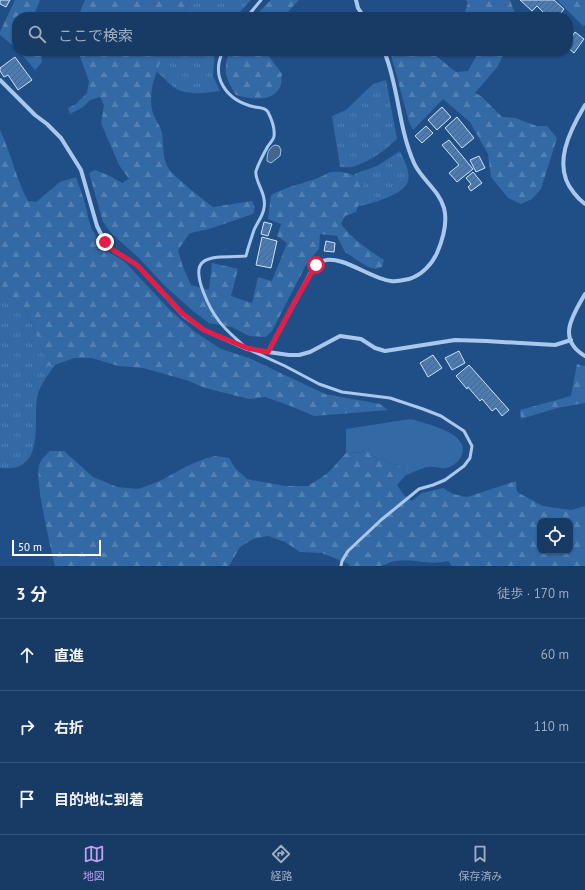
<!DOCTYPE html>
<html lang="ja">
<head>
<meta charset="utf-8">
<style>
	:root { --surface:#183b66; --page:#25466f; --text:#f1f3f6; --muted:#9fadbf; --line:#36557a; --accent:#bca0f2 }
	body { margin:0; font-family:"PT Sans","Noto Sans JP",sans-serif; background:var(--page); color:var(--text) }
	.controls { position:absolute; right:12px; bottom:12px; display:grid; overflow:hidden; border-radius:8px; box-shadow:0 1px 3px #0004 }
	.controls button { width:36px; height:36px; display:grid; place-items:center; padding:0; border:0; border-bottom:1px solid var(--line); background:var(--surface); color:var(--text); font:20px sans-serif }
	.scale { position:absolute; left:12px; bottom:10px; width:89px; box-sizing:border-box; padding-left:4px; border:2px solid #fff; border-top:0; font-size:11px; line-height:14px; white-space:nowrap; color:#fff; -webkit-text-stroke:3px #204f88; paint-order:stroke }
	.stop { position:absolute; width:12px; height:12px; margin:-9px; border:3px solid #e11d48; border-radius:50%; background:#fff }
	.stop.end { background:#e11d48; border-color:#fff; box-shadow:0 1px 4px #0008 }
	.list { margin:0; padding:0; list-style:none }
	h2 { display:flex; justify-content:space-between; align-items:center; height:52px; margin:0; padding:0 16px; font-size:17px }
	h2 small { font-size:13px; font-weight:400; color:var(--muted) }
	.list li { display:grid; grid-template-columns:26px 1fr auto; gap:12px; align-items:center; box-sizing:border-box; height:72px; padding:0 16px; border-top:1px solid var(--line) }
	.list b { display:block; font-size:15px; white-space:nowrap }
	.list em { font-size:13px; font-style:normal; color:var(--muted) }
	.icon { flex:none; width:22px; height:22px; fill:none; stroke:currentColor; stroke-width:2; stroke-linecap:round; stroke-linejoin:round }
	.map { position:relative; flex:none; width:585px; height:566px; overflow:hidden }
	.search { position:absolute; background:var(--surface); box-shadow:0 1px 3px #0004; left:12px; right:12px; top:12px; height:44px; display:flex; align-items:center; gap:10px; box-sizing:border-box; padding:0 14px; border-radius:16px; color:var(--muted); font-size:15px }
	.sheet { height:268px; background:var(--surface) }
	nav { display:flex; justify-content:space-around; align-items:center; box-sizing:border-box; height:56px; border-top:1px solid var(--line); background:var(--surface); font-size:11px; color:var(--muted) }
	nav a { display:grid; justify-items:center; gap:2px }
	nav .on { color:var(--accent) }
	.map>svg:first-child { display:block }
</style>
</head>
<body>
<div class="map">
<svg width="585" height="566" viewBox="0 0 585 566">
	<defs>
		<pattern id="grass-tufts" width="24" height="20" patternUnits="userSpaceOnUse"><rect width="24" height="20" fill="#3369a5"/><path d="M3 7l-1-3M5 7V3M7 7l1-3M15 17l-1-3M17 17v-4M19 17l1-3" fill="none" stroke="#5280b2"/></pattern>
		<pattern id="forest-firs" width="22" height="20" patternUnits="userSpaceOnUse"><rect width="22" height="20" fill="#3369a5"/><path d="M5 1l3.5 6h-7zM16 11l3.5 6h-7z" fill="#5280b2"/></pattern>
		<pattern id="building-hatch" width="6" height="6" patternUnits="userSpaceOnUse"><rect width="6" height="6" fill="#4c7bb2"/><path d="M-1 1l2-2M0 6l6-6M5 7l2-2" fill="none" stroke="#4c6684"/></pattern>
	</defs>
	<rect width="100%" height="100%" fill="#204f88"/>
	<!-- grass -->
	<g fill="url(#grass-tufts)">
		<path d="M190 0H251L235 17H181Z"/>
		<path d="M166 51H215L213 76 220 91C207 93 191 95 178 90 173 88 162 76 156 71Z"/>
		<path d="M386 80 397 139C385 150 371 161 355 166 351 168 345 167 340 167L332 116 346 110 373 84Z"/>
		<path d="M400 151C403 159 411 171 408 181 405 195 369 204 356 207L364 192 354 174 377 166Z"/>
		<path d="M0 281 4 291 26 310 44 353V366L55 365C48 375 39 386 37 398 33 425 46 473 0 468Z"/>
	</g>
	<!-- forest -->
	<g fill="url(#forest-firs)" fill-rule="evenodd">
		<path d="M15 0H40L33 17H17V49L0 35V32Z"/>
		<path d="M85 0H190L181 17H78Z"/>
		<path d="M271 0H299L283 17H254Z"/>
		<path d="M466 0H510L514 11 519 17H463L468 3Z"/>
		<path d="M557 0H585V25L583 26Z"/>
		<path d="M19 51H41L42 62 35 70Z"/>
		<path d="M78 51H166C157 69 148 89 152 110 154 118 160 125 162 133 164 144 162 155 167 166 171 175 203 199 213 207L252 201 255 207 253 214 209 229 190 233 178 250 183 267 191 285 209 290 212 263 238 269 231 296 252 303 258 277 272 281 287 243 277 236 281 224 268 219 271 195C288 186 302 184 320 177 324 176 328 172 332 172 345 171 365 175 364 192 363 199 357 205 356 212L345 216 341 224C353 240 369 250 384 260L382 267 376 269 368 267 360 262 345 252 337 236 320 234 319 249 307 263 272 331 266 337 249 336 232 327 209 323 193 311 165 286 139 258 112 234 103 222 89 173 95 170 110 176 122 183 129 179 119 165 101 123 104 105 100 97 90 100 83 107 70 114 68 108 76 104 87 93 89 81Z"/>
		<path d="M229 51H265L282 74C281 78 282 84 280 87 273 103 250 99 236 95 225 77 223 72 229 51Z"/>
		<path d="M390 51H430L456 72 468 71 479 51H505L498 66 475 93 481 96 502 117 515 118 537 126H547L557 138 541 189 532 199 521 204 508 198 491 177 488 154 470 122 443 99 413 130 409 122Z"/>
		<path d="M0 130C11 153 16 179 28 201L36 202 60 182 76 177 84 200 91 228 104 249 125 262 170 310 195 332 221 349 249 358 325 394 380 404 388 410 314 416 288 405 265 397 249 399 205 388 186 380 143 368 118 366 92 358H74L55 365 44 367V353L26 310 4 291 0 281Z"/>
		<path d="M577 364 585 366V403L557 408 521 419 520 410 571 396Z"/>
		<path d="M50 451H64L93 477 117 487 138 489 160 481 187 466 204 459 215 456 229 458 235 468 247 479 285 486H308L328 473 346 453 368 452 374 457 402 467 405 476 397 485 404 495 412 501 422 493 443 488 453 494 467 497 516 481 517 492 543 506 571 510 585 506V566H452L448 561C427 566 414 558 395 561 390 562 385 565 380 566 370 566 359 566 349 566V564L322 553 300 552 285 542 268 536 253 539 240 547 229 566H55C51 548 33 476 40 463 41 459 47 454 50 451ZM540 521H570V551H540Z"/>
	</g>
	<!-- garden -->
	<path fill="#3369a5" d="M410 419C425 423 474 434 461 457 458 462 452 467 446 468 441 469 434 466 428 467 421 468 412 473 405 476L402 467 374 457 368 452 346 453V429Z"/>
	<!-- water -->
	<path fill="#43658e" stroke="#9ec3ec" d="M275 145 279 146 281 150 280 156 271 163 267 161C267 154 268 148 275 145Z"/>
	<!-- building -->
	<g fill="url(#building-hatch)" stroke="#cfe2f8">
		<path d="M0 0H10L6 7 0 4Z"/>
		<path d="M520 0H554L564 9 561 13 566 17H548L537 6 532 11Z"/>
		<path d="M575 32 584 39 574 53 568 48V42Z"/>
		<path d="M15 57 32 80 18 90 8 75 4 77 0 71V68Z"/>
		<path d="M442 107 451 117 437 130 428 120Z"/>
		<path d="M457 117 474 138 462 148 445 128Z"/>
		<path d="M426 126 433 133 422 143 415 136Z"/>
		<path d="M449 140 473 169 457 182 449 173 459 165 442 145Z"/>
		<path d="M479 156 485 168 476 172 470 160Z"/>
		<path d="M473 172 482 183 471 191 468 187 471 184 466 178Z"/>
		<path d="M264 222 272 224 268 236 261 234Z"/>
		<path d="M262 237 277 241 271 268 256 265Z"/>
		<path d="M326 241 335 243 334 252 324 251Z"/>
		<path d="M459 351 465 363 452 370 445 358Z"/>
		<path d="M433 355 442 368 428 377 420 363Z"/>
		<path d="M469 365 509 410 502 416 496 408 492 411 482 399 480 401 468 387 467 389 456 376Z"/>
	</g>
	<g fill="none" stroke-linecap="round" stroke-linejoin="round">
		<!-- service -->
		<g stroke="#aac8eb" stroke-width="3">
			<path d="M247 17 261 0"/>
			<path d="M223 51C210 78 227 101 255 107 260 108 265 107 268 112 271 118 275 129 274 136 274 139 270 143 268 146 264 153 259 162 256 171 254 181 267 193 264 208 263 216 257 223 254 230 251 239 248 248 246 256 235 257 211 255 203 262 190 272 211 311 219 321 226 331 237 339 245 347"/>
			<path d="M252 351 285 366 319 384 342 392 390 398 423 409 441 416 464 431 472 446 470 458 464 466 445 480 433 485 419 489 381 520 348 551 342 561 341 566"/>
		</g>
		<!-- minor -->
		<g stroke="#aac8eb" stroke-width="4">
			<path d="M356 0 358 8 364 17"/>
			<path d="M0 80 35 115 47 124 61 138 81 170 97 226 105 242 113 250 137 265 183 315 204 330 247 349 289 355H299L310 352 340 336 361 339 375 348 385 351 455 340 486 341 555 345 571 340"/>
			<path d="M585 105C570 130 551 166 574 193 577 197 581 201 585 204"/>
			<path d="M585 294C573 315 556 339 585 356"/>
			<path d="M268 352 310 274C314 269 317 264 323 261 341 254 371 279 391 281 397 282 404 280 409 279 422 275 432 264 437 253 443 239 448 223 444 208 439 190 421 179 414 163 398 127 399 87 384 51"/>
		</g>
	</g>
	<g fill="none" stroke-linecap="round" stroke-linejoin="round">
		<!-- route -->
		<path stroke="#e11d48" stroke-width="5" d="M105 242 113 250 137 265 183 314 204 330 247 348 268 352 294 303 316 265"/>
	</g>
</svg>
<div class="controls">
<button><svg class="icon" aria-label="locate" viewBox="0 0 24 24"><circle cx="12" cy="12" r="6"/><path d="M12 2v4M12 18v4M2 12h4M18 12h4"/></svg></button>
</div>
<div class="scale">50 m</div>
<div class="stop" style="left:316px;top:265px"></div>
<div class="stop end" style="left:105px;top:242px"></div>
<div class="search"><svg class="icon" aria-label="search" viewBox="0 0 24 24"><circle cx="10" cy="10" r="6"/><path d="M15 15l6 6"/></svg>ここで検索</div>
</div>
<section class="sheet">
<h2>3 分<small>徒歩 · 170 m</small></h2>
<ul class="list">
<li><svg class="icon" aria-label="ahead" viewBox="0 0 24 24"><path d="M12 20V5M6 11l6-6 6 6"/></svg><div><b>直進</b></div><em>60 m</em></li>
<li><svg class="icon" aria-label="right" viewBox="0 0 24 24"><path d="M7 20v-9h11M14 6l5 5-5 5"/></svg><div><b>右折</b></div><em>110 m</em></li>
<li><svg class="icon" aria-label="arrive" viewBox="0 0 24 24"><path d="M6 21V4h12l-3 4 3 4H6"/></svg><div><b>目的地に到着</b></div></li>
</ul>
</section>
<nav>
<a class="on"><svg class="icon" aria-label="map" viewBox="0 0 24 24"><path d="M3 6l6-2 6 2 6-2v14l-6 2-6-2-6 2zM9 4v14M15 6v14"/></svg>地図</a>
<a><svg class="icon" aria-label="directions" viewBox="0 0 24 24"><path d="M12 3l9 9-9 9-9-9zM9 14v-3h6M13 9l2 2-2 2"/></svg>経路</a>
<a><svg class="icon" aria-label="saved" viewBox="0 0 24 24"><path d="M7 4h10v16l-5-4-5 4z"/></svg>保存済み</a>
</nav>
</body>
</html>
